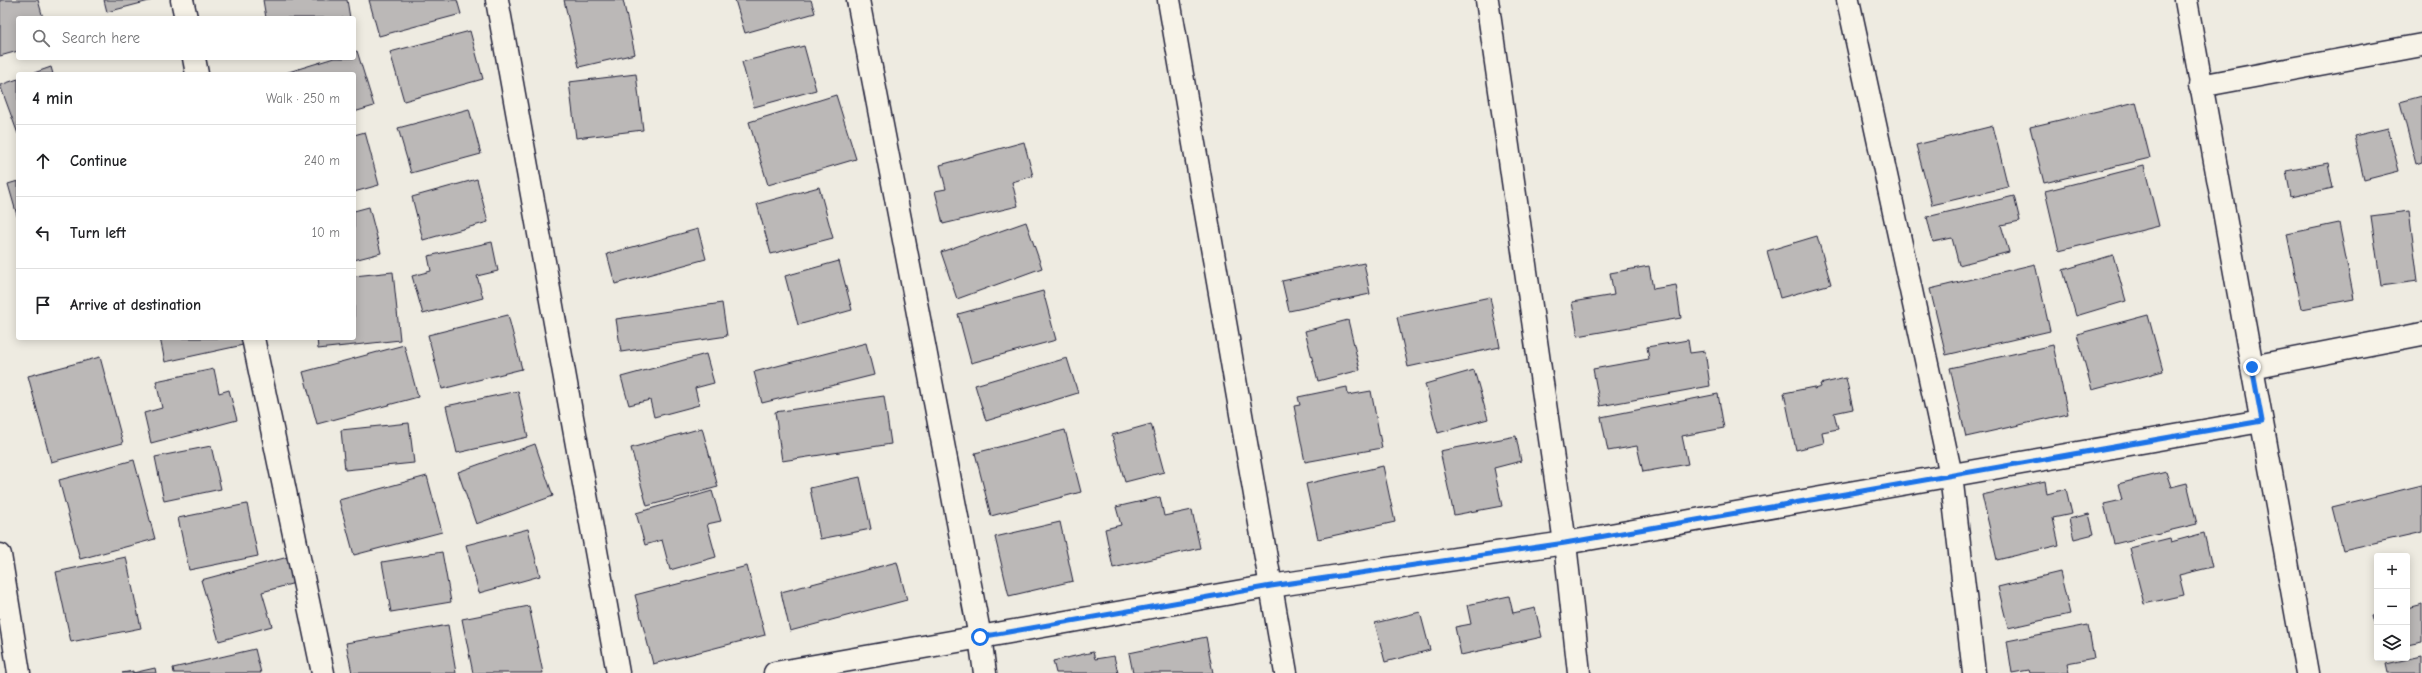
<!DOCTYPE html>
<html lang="en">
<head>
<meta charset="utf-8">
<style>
	:root { --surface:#fff; --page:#f6f6f6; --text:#202124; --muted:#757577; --line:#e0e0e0 }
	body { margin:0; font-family:"Comic Neue",sans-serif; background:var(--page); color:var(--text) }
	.controls { position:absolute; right:12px; bottom:12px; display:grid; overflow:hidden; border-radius:4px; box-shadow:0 2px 10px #0003 }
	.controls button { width:36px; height:36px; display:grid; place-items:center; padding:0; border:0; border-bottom:1px solid var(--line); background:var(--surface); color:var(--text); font:20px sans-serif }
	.stop { position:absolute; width:12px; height:12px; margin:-9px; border:3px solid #1a73e8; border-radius:50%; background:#fff }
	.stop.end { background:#1a73e8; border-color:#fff; box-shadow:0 1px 4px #0008 }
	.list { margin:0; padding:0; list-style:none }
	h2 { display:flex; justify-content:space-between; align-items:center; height:52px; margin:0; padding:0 16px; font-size:17px }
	h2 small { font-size:13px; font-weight:400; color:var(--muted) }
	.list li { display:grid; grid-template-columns:26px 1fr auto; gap:12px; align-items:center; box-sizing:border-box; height:72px; padding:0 16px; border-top:1px solid var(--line) }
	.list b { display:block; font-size:15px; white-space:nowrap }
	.list em { font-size:13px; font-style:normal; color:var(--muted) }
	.icon { flex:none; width:22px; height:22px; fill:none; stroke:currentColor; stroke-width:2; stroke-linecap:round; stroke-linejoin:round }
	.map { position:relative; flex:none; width:2422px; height:673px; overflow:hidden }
	.search { position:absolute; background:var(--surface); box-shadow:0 2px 10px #0003; left:16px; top:16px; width:340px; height:44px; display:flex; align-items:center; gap:10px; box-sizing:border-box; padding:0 14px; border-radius:4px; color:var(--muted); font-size:15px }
	.panel { position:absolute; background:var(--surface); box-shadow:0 2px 10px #0003; left:16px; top:72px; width:340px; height:268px; border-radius:4px }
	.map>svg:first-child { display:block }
</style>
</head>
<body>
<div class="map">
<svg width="2422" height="673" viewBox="0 0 2422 673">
	<rect width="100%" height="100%" fill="#eeebe1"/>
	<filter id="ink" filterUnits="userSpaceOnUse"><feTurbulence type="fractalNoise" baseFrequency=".025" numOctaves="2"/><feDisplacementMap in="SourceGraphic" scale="8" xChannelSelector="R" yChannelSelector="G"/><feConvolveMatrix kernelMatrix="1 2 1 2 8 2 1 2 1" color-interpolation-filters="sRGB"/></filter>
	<g filter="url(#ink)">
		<!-- building -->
		<g fill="#bbb8b7" stroke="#22223b">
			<path d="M0 0H38L43 18H18V51L0 56Z"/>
			<path d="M104 0H153L107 12Z"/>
			<path d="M263 0H347L350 18H266Z"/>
			<path d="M369 0H457L461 14 379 36Z"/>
			<path d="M564 0H623L635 54 579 67Z"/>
			<path d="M735 0H811L815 13 745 33Z"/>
			<path d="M470 31 483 79 404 101 390 52Z"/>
			<path d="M804 46 816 90 754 107 742 62Z"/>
			<path d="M357 51 374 106 354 112V74H282L334 58H354V52Z"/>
			<path d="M51 67 53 74H31Z"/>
			<path d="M636 74 643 130 576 138 569 82Z"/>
			<path d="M18 79V134L0 85Z"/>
			<path d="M836 95 856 159 768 185 749 122Z"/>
			<path d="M2422 96V162L2416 164 2400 102Z"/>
			<path d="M2136 102 2150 158 2044 183 2030 127Z"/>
			<path d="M469 109 481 154 411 173 398 128Z"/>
			<path d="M1993 126 2008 187 1932 205 1916 145Z"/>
			<path d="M2388 128 2399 171 2364 180 2354 136Z"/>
			<path d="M365 132 379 185 354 192V135Z"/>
			<path d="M1024 142 1033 176 1012 182 1018 206 943 224 935 191 946 189 940 165Z"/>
			<path d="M2328 163 2333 188 2291 197 2286 171Z"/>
			<path d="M2144 166 2159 226 2059 251 2045 191Z"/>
			<path d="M477 179 488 222 423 240 412 197Z"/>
			<path d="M18 181V219L8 184Z"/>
			<path d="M819 187 833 238 771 254 757 204Z"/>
			<path d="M2014 196 2020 221 2001 225 2009 252 1959 265 1952 238 1933 242 1927 217Z"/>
			<path d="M369 207 381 253 354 260V211Z"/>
			<path d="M2409 211 2418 281 2381 286 2371 216Z"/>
			<path d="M1026 222 1042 268 957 299 941 252Z"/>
			<path d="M2339 223 2354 299 2302 309 2287 234Z"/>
			<path d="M698 229 706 259 615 284 607 254Z"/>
			<path d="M1817 236 1831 284 1780 298 1767 251Z"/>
			<path d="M492 242 498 271 477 276 483 298 423 314 412 276 431 271 428 256Z"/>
			<path d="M2113 255 2126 301 2076 316 2063 270Z"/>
			<path d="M839 261 852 310 798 325 785 276Z"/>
			<path d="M1364 263 1370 294 1289 311 1282 281Z"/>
			<path d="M2035 264 2050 331 1946 355 1930 289Z"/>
			<path d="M1649 266 1653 289 1676 285 1681 318 1578 336 1572 302 1614 295 1610 273Z"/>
			<path d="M393 272 400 340 318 349 317 338H354V276Z"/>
			<path d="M1043 291 1056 340 971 363 958 314Z"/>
			<path d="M1490 297 1500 347 1408 367 1397 317Z"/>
			<path d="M722 303 727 336 621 352 616 319Z"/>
			<path d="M508 315 522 369 442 389 428 335Z"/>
			<path d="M2148 315 2163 371 2092 390 2077 334Z"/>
			<path d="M1348 320 1360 370 1318 381 1305 331Z"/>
			<path d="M160 338H241L243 345 165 362Z"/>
			<path d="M1688 340 1690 353 1705 351 1710 386 1600 406 1593 369 1649 359 1647 347Z"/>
			<path d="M866 343 874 375 762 403 754 372Z"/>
			<path d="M404 345 418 397 317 424 303 372Z"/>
			<path d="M2053 345 2068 414 1966 437 1950 368Z"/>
			<path d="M706 354 714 383 695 388 699 405 654 417 650 400 629 405 621 377Z"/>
			<path d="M100 357 123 443 51 462 28 376Z"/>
			<path d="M1067 358 1078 393 986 421 975 385Z"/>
			<path d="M214 369 219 393 229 390 237 420 151 443 144 413 162 408 156 381Z"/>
			<path d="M1474 370 1488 419 1438 433 1425 384Z"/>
			<path d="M1846 378 1853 409 1834 413 1838 429 1822 432 1824 443 1796 450 1784 393 1814 387V389L1821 387 1820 384Z"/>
			<path d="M1347 387 1348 395 1371 391 1382 448 1305 462 1294 406 1300 405 1298 397Z"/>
			<path d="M518 391 528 437 457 453 446 406Z"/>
			<path d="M1718 394 1724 428 1682 436 1688 464 1643 472 1637 446 1608 451 1601 417Z"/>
			<path d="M884 396 891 444 782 461 775 412Z"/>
			<path d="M409 423 414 463 345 470 341 430Z"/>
			<path d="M1151 424 1164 472 1125 482 1112 435Z"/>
			<path d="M702 428 718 487 647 506 631 448Z"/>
			<path d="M1065 430 1081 492 991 516 975 453Z"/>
			<path d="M1516 436 1521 461 1494 468 1502 506 1454 515 1440 451Z"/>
			<path d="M535 444 553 496 476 524 458 472Z"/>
			<path d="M211 446 221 489 164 501 155 457Z"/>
			<path d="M134 460 155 539 80 559 59 480Z"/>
			<path d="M1383 466 1395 522 1318 539 1306 484Z"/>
			<path d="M2166 472 2171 487 2187 483 2197 524 2114 544 2104 504 2122 500 2118 484Z"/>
			<path d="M427 476 442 532 354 555 339 500Z"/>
			<path d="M860 477 871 529 820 539 810 488Z"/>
			<path d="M2045 481 2047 494 2066 489 2072 514 2053 518 2059 545 1997 560 1982 495Z"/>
			<path d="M2422 485V532L2343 550 2332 507Z"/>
			<path d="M712 491 721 521 707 524 716 557 670 570 662 540 645 545 636 513Z"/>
			<path d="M1160 497 1164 516 1192 510 1200 548 1113 568 1105 529 1121 525 1116 507Z"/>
			<path d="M247 504 258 556 189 570 178 518Z"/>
			<path d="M2089 514 2094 534 2074 539 2069 519Z"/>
			<path d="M1060 522 1073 581 1009 596 995 537Z"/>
			<path d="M528 529 540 576 479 593 466 545Z"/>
			<path d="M2204 533 2212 567 2179 575 2184 595 2144 604 2130 548 2170 538 2171 542Z"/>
			<path d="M442 552 451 602 391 612 382 562Z"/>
			<path d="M126 557 141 628 71 642 56 572Z"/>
			<path d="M288 557 295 583 262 592 272 626 219 641 201 580Z"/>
			<path d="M897 562 907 600 790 631 781 592Z"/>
			<path d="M747 566 765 635 653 664 635 595Z"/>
			<path d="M2060 572 2070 614 2008 628 1998 587Z"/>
			<path d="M1509 596 1513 613 1535 608 1542 637 1461 655 1455 627 1471 624 1467 605Z"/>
			<path d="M2422 604V642L2407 645V608Z"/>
			<path d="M529 606 543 673H473L462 619Z"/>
			<path d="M1420 612 1430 650 1385 662 1375 623Z"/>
			<path d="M2377 615V635L2372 616Z"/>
			<path d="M448 625 456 673H352L346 643Z"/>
			<path d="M2088 625 2094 658 2067 663 2069 673H2030L2029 670 2012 673 2007 641Z"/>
			<path d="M1206 637 1213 673H1133L1129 653Z"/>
			<path d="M255 649 261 673H174L173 668Z"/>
			<path d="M1093 652 1095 659 1114 656 1118 673H1056L1053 661Z"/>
			<path d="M2422 656V673H2388L2386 664Z"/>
			<path d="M155 668 156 673H122L133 671V673Z"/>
		</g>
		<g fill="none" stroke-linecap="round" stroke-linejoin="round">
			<!-- street casing -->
			<g stroke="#22223b" stroke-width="25">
				<g id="street">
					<path d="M182 0 186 18"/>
					<path d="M497 0 618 673"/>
					<path d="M858 0 980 637 985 673"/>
					<path d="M1169 0 1286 673"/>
					<path d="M1487 0 1565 543 1579 673"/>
					<path d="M1848 0 1951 475 1974 673"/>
					<path d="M194 58 197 74"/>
					<path d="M2200 86 2422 45"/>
					<path d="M253 338 323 673"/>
					<path d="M2252 367 2422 334"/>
					<path d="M0 555 19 673"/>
					<path d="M775 673 1271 586 1565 543 2261 421"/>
				</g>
			</g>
			<!-- secondary casing -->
			<g stroke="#22223b" stroke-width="25">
				<path id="secondary" d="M2186 0 2307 673"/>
			</g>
			<!-- street -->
			<use href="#street" stroke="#f7f3e8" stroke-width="22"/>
			<!-- secondary -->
			<use href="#secondary" stroke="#f7f3e8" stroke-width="22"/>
		</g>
	</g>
	<g fill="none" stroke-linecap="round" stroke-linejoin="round" filter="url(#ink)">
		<!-- route -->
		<path stroke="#1a73e8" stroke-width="5" d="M980 637 1271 586 1565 543 2262 421 2252 367"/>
	</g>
</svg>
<div class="controls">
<button>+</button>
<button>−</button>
<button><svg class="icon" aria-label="layers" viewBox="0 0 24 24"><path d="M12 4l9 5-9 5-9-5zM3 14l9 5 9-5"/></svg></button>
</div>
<div class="stop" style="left:980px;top:637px"></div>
<div class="stop end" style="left:2252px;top:367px"></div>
<div class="search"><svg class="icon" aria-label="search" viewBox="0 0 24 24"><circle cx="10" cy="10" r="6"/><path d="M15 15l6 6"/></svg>Search here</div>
<section class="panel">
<h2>4 min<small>Walk · 250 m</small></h2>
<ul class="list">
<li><svg class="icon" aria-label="ahead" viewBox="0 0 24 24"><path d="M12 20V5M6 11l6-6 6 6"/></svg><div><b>Continue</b></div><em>240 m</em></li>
<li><svg class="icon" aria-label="left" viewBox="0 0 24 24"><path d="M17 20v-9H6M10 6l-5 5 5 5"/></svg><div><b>Turn left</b></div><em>10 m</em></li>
<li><svg class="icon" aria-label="arrive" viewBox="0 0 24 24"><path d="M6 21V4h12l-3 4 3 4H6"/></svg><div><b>Arrive at destination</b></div></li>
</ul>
</section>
</div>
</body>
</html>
